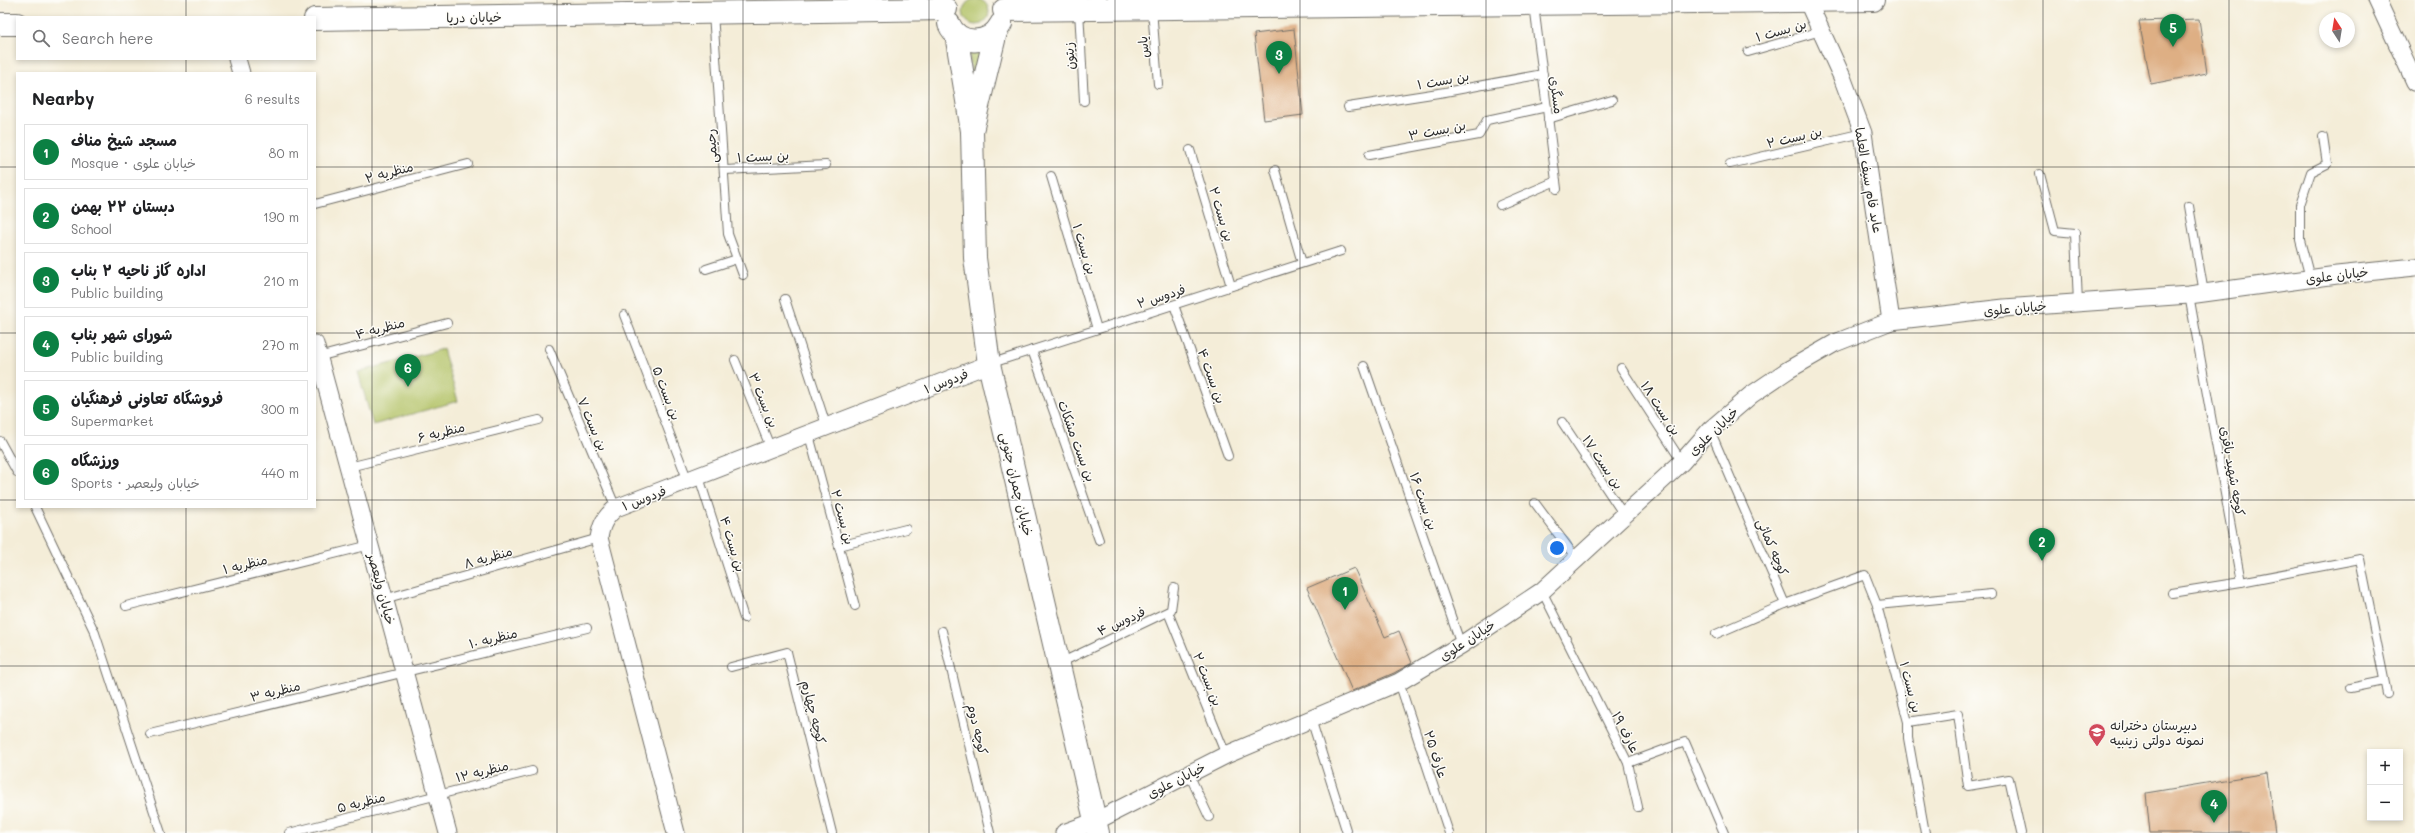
<!DOCTYPE html>
<html lang="en">
<head>
<meta charset="utf-8">
<style>
	:root { --surface:#fff; --page:#f6f6f6; --text:#202124; --muted:#757577; --line:#e0e0e0; --accent:#0b8043 }
	body { margin:0; font-family:Mali,"Playpen Sans Arabic",sans-serif; background:var(--page); color:var(--text) }
	.controls { position:absolute; right:12px; bottom:12px; display:grid; overflow:hidden; border-radius:0px; box-shadow:0 2px 6px #0003 }
	.controls button { width:36px; height:36px; display:grid; place-items:center; padding:0; border:0; border-bottom:1px solid var(--line); background:var(--surface); color:var(--text); font:20px sans-serif }
	.compass { position:absolute; left:2319px; top:12px; width:36px; height:36px; border-radius:50%; background:var(--surface); box-shadow:0 2px 6px #0003; rotate:348deg }
	.you { position:absolute; left:1557px; top:548px; width:14px; height:14px; margin:-10px; border:3px solid #fff; border-radius:50%; background:#1a73e8; box-shadow:0 0 0 6px #1a73e833 }
	.badge { display:grid; place-items:center; width:26px; height:26px; border-radius:50%; background:var(--accent); color:#fff; font-size:13px; font-weight:700 }
	.pin { position:absolute; translate:-50% -33px; filter:drop-shadow(0 1px 2px #0008) }
	.pin::after { content:''; position:absolute; top:21px; width:14px; height:12px; background:inherit; clip-path:polygon(0 0,100% 0,50% 100%) }
	.list { margin:0; padding:0; list-style:none }
	h2 { display:flex; justify-content:space-between; align-items:center; height:52px; margin:0; padding:0 16px; font-size:17px }
	h2 small { font-size:13px; font-weight:400; color:var(--muted) }
	.list li { display:grid; grid-template-columns:26px 1fr auto; gap:12px; align-items:center; box-sizing:border-box; height:56px; margin:0 8px 8px; padding:0 8px; border:1px solid var(--line); border-radius:0px }
	.list b { display:block; font-size:15px; white-space:nowrap }
	.list p { margin:0; font-size:13px; white-space:nowrap; color:var(--muted) }
	.list em { font-size:13px; font-style:normal; color:var(--muted) }
	.icon { flex:none; width:22px; height:22px; fill:none; stroke:currentColor; stroke-width:2; stroke-linecap:round; stroke-linejoin:round }
	.map { position:relative; flex:none; width:2415px; height:833px; overflow:hidden }
	.search { position:absolute; background:var(--surface); box-shadow:0 2px 6px #0003; left:16px; top:16px; width:300px; height:44px; display:flex; align-items:center; gap:10px; box-sizing:border-box; padding:0 14px; border-radius:0px; color:var(--muted); font-size:15px }
	.panel { position:absolute; background:var(--surface); box-shadow:0 2px 6px #0003; left:16px; top:72px; width:300px; height:436px; border-radius:0px }
	.map>svg:first-child { display:block }
</style>
</head>
<body>
<div class="map">
<svg width="2415" height="833" viewBox="0 0 2415 833">
	<rect width="100%" height="100%" fill="#fdfcf7"/>
	<filter id="ink" filterUnits="userSpaceOnUse"><feTurbulence type="fractalNoise" baseFrequency=".025" numOctaves="2"/><feDisplacementMap in="SourceGraphic" scale="8" xChannelSelector="R" yChannelSelector="G"/><feConvolveMatrix kernelMatrix="1 2 1 2 8 2 1 2 1" color-interpolation-filters="sRGB"/></filter>
	<filter id="wash" filterUnits="userSpaceOnUse"><feTurbulence type="fractalNoise" baseFrequency=".012" numOctaves="4" result="noise"/><feDisplacementMap in="SourceGraphic" scale="16" xChannelSelector="R" yChannelSelector="G"/><feGaussianBlur stdDeviation="0.9" result="paint"/><feColorMatrix in="noise" values="0 0 0 0 0 0 0 0 0 0 0 0 0 0 0 0 0 1.4 0 .05"/><feComposite in="paint" operator="in"/></filter>
	<g filter="url(#wash)">
		<rect width="100%" height="100%" fill="#f4edd8"/>
		<!-- green -->
		<g fill="#b1c164" stroke="#6e7648">
			<circle cx="976" cy="12" r="13"/>
			<path d="M968 47H982L973 84Z"/>
			<path d="M443 349 458 401 373 425 358 372Z"/>
		</g>
		<g id="blocks">
			<!-- building -->
			<g fill="#deaf84">
				<path d="M2199 19 2207 73 2151 84 2139 21Z"/>
				<path d="M1294 29 1303 115 1264 120 1254 34Z"/>
				<path d="M1354 568 1385 637 1399 631 1412 663 1394 673 1352 691 1307 588Z"/>
				<path d="M2267 773 2275 833H2150L2146 793Z"/>
			</g>
		</g>
	</g>
	<g filter="url(#ink)">
		<use href="#blocks" fill-opacity="0" stroke="#716f68" stroke-width="1"/>
		<g fill="none" stroke-linecap="round" stroke-linejoin="round">
			<!-- lane casing -->
			<g stroke="#716f68" stroke-width="10">
				<g id="lane">
					<path d="M1534 5 1557 189"/>
					<path d="M1152 9 1158 84"/>
					<path d="M1079 10 1084 101"/>
					<path d="M713 13 728 234 743 275"/>
					<path d="M1748 52 1821 31"/>
					<path d="M1348 107 1445 92 1543 74"/>
					<path d="M1548 119 1612 100"/>
					<path d="M1190 150 1231 286"/>
					<path d="M1369 155 1479 135 1487 120 1547 107"/>
					<path d="M1730 164 1863 133"/>
					<path d="M725 170 826 165"/>
					<path d="M1275 170 1302 263"/>
					<path d="M2040 174 2055 231 2075 233 2078 303"/>
					<path d="M1051 176 1097 329"/>
					<path d="M315 204 468 164"/>
					<path d="M1500 205 1556 181"/>
					<path d="M2189 206 2204 293"/>
					<path d="M706 269 737 259"/>
					<path d="M2310 278 2300 240V205L2311 172 2327 164 2323 137"/>
					<path d="M785 299 827 428"/>
					<path d="M1174 305 1228 456"/>
					<path d="M624 315 688 481"/>
					<path d="M549 349 616 508"/>
					<path d="M1032 350 1099 540"/>
					<path d="M318 357 447 323"/>
					<path d="M735 360 771 449"/>
					<path d="M989 364 1341 251"/>
					<path d="M1364 366 1461 645"/>
					<path d="M1621 368 1682 462"/>
					<path d="M1562 422 1624 515"/>
					<path d="M1710 430 1785 604 1716 634"/>
					<path d="M809 435 855 606"/>
					<path d="M0 441 17 472"/>
					<path d="M349 467 539 420"/>
					<path d="M699 477 744 618"/>
					<path d="M1535 503 1576 558"/>
					<path d="M35 507 95 633 161 833"/>
					<path d="M839 546 906 529"/>
					<path d="M2241 582 2360 559 2387 694"/>
					<path d="M1542 591 1628 763 1638 807"/>
					<path d="M2172 593 2241 582 2189 295"/>
					<path d="M384 599 599 538"/>
					<path d="M1785 604 1865 575 1877 605 1908 722 1958 714 1968 786 2009 779 2021 833"/>
					<path d="M1877 605 1991 594"/>
					<path d="M126 606 370 545"/>
					<path d="M1168 612 1226 755"/>
					<path d="M942 631 990 833"/>
					<path d="M1060 663 1171 610 1174 588"/>
					<path d="M731 667 787 652 832 833"/>
					<path d="M1399 682 1449 833"/>
					<path d="M2350 688 2384 681"/>
					<path d="M1311 719 1347 833"/>
					<path d="M1908 722V738L1925 833"/>
					<path d="M150 734 587 628"/>
					<path d="M1628 763 1685 742 1724 833"/>
					<path d="M1189 774 1209 817"/>
					<path d="M289 833 532 771"/>
				</g>
			</g>
			<!-- street casing -->
			<g stroke="#716f68" stroke-width="19">
				<g id="street">
					<path d="M1807 0 1842 77 1863 133 1891 321"/>
					<path d="M2377 0 2415 82"/>
					<path d="M237 59 241 73"/>
					<path d="M315 344 448 833"/>
					<path d="M676 833 599 538C601 525 605 517 616 508L989 364"/>
					<path d="M1064 833 1096 821 1226 755 1399 682 1461 645 1542 591 1682 462 1710 430 1751 395 1788 370 1835 343 1891 321 2004 308 2189 295 2337 275 2415 267"/>
				</g>
			</g>
			<!-- secondary casing -->
			<g stroke="#716f68" stroke-width="24">
				<g id="secondary">
					<path d="M1004 10 1873 0"/>
					<path d="M315 19 946 9"/>
					<path d="M0 24H17"/>
					<path d="M949 24C959 47 990 45 1001 24"/>
					<path d="M956 34 972 131 996 32"/>
					<path d="M972 131 975 258 989 364 1098 833"/>
				</g>
			</g>
			<!-- lane -->
			<use href="#lane" stroke="#fff" stroke-width="8"/>
			<!-- street -->
			<use href="#street" stroke="#fff" stroke-width="17"/>
			<!-- secondary -->
			<use href="#secondary" stroke="#fff" stroke-width="22"/>
		</g>
	</g>
	<!-- grid -->
	<path fill="none" stroke="#2b2b2b" stroke-width="1" stroke-opacity="0.55" d="M186 0V17M372 0V833M557 0V833M743 0V833M929 0V833M1115 0V833M1300 0V833M1486 0V833M1672 0V833M1858 0V833M2043 0V833M2229 0V833M186 59V73M0 167H17M315 167H2415M0 333H17M315 333H2415M0 500H17M315 500H2415M186 507V833M0 666H2415"/>
	<!-- icons -->
	<defs>
		<g id="school-pin" transform="scale(0.9)"><path d="M0 17L-7.5 6A9.5 9.5 0 1 1 7.5 6Z" fill="#d1495b" stroke="#fdfcf7"/><path d="M0-5L7-2L0 1L-7-2ZM-4 1L0 2.5L4 1V4Q0 6-4 4Z" fill="#fff"/></g>
	</defs>
	<g fill-rule="evenodd">
		<use href="#school-pin" x="2097" y="732"/>
	</g>
	<g text-anchor="middle" stroke-width="3" stroke-linejoin="round" paint-order="stroke">
		<!-- street labels -->
		<g font-size="13" fill="#2b2b2b" stroke="#fdfcf7">
			<text transform="translate(474 17) rotate(-1)" y="5">خیابان دریا</text>
			<text transform="translate(1781 30) rotate(-16)" y="5">بن بست ۱</text>
			<text transform="translate(1143 47) rotate(-95)" y="5">یاس</text>
			<text transform="translate(1069 56) rotate(-93)" y="5">زیتون</text>
			<text transform="translate(1443 80) rotate(-10)" y="5">بن بست ۱</text>
			<text transform="translate(1557 95) rotate(83)" y="5">مسگری</text>
			<text transform="translate(1437 130) rotate(-11)" y="5">بن بست ۳</text>
			<text transform="translate(1794 137) rotate(-13)" y="5">بن بست ۲</text>
			<text transform="translate(711 146) rotate(-94)" y="5">رحیمی</text>
			<text transform="translate(763 156) rotate(-3)" y="5">بن بست ۱</text>
			<text transform="translate(389 172) rotate(-15)" y="5">منظریه ۲</text>
			<text transform="translate(1869 180) rotate(80)" y="5">عابد فام سیف العلما</text>
			<text transform="translate(1222 214) rotate(73)" y="5">بن بست ۲</text>
			<text transform="translate(1085 249) rotate(73)" y="5">بن بست ۱</text>
			<text transform="translate(2337 275) rotate(-7)" y="5">خیابان علوی</text>
			<text transform="translate(1161 296) rotate(-18)" y="5">فردوس ۲</text>
			<text transform="translate(2015 308) rotate(-5)" y="5">خیابان علوی</text>
			<text transform="translate(380 328) rotate(-15)" y="5">منظریه ۴</text>
			<text transform="translate(1212 376) rotate(70)" y="5">بن بست ۴</text>
			<text transform="translate(946 381) rotate(-21)" y="5">فردوس ۱</text>
			<text transform="translate(667 393) rotate(69)" y="5">بن بست ۵</text>
			<text transform="translate(764 400) rotate(68)" y="5">بن بست ۳</text>
			<text transform="translate(1661 408) rotate(57)" y="5">بن بست ۱۸</text>
			<text transform="translate(593 424) rotate(67)" y="5">بن بست ۷</text>
			<text transform="translate(1713 431) rotate(-44)" y="5">خیابان علوی</text>
			<text transform="translate(441 432) rotate(-14)" y="5">منظریه ۶</text>
			<text transform="translate(1077 441) rotate(70)" y="5">بن بست مشکات</text>
			<text transform="translate(1603 462) rotate(56)" y="5">بن بست ۱۷</text>
			<text transform="translate(2233 471) rotate(80)" y="5">کوچه شهید باقری</text>
			<text transform="translate(1017 484) rotate(77)" y="5">خیابان چمران جنوبی</text>
			<text transform="translate(644 498) rotate(-21)" y="5">فردوس ۱</text>
			<text transform="translate(1424 501) rotate(71)" y="5">بن بست ۱۶</text>
			<text transform="translate(843 517) rotate(75)" y="5">بن بست ۲</text>
			<text transform="translate(733 544) rotate(73)" y="5">بن بست ۴</text>
			<text transform="translate(1773 547) rotate(67)" y="5">کوچه کمائی</text>
			<text transform="translate(488 557) rotate(-16)" y="5">منظریه ۸</text>
			<text transform="translate(245 564) rotate(-14)" y="5">منظریه ۱</text>
			<text transform="translate(382 589) rotate(75)" y="5">خیابان ولیعصر</text>
			<text transform="translate(1121 621) rotate(-25)" y="5">فردوس ۴</text>
			<text transform="translate(493 638) rotate(-14)" y="5">منظریه ۱۰</text>
			<text transform="translate(1467 640) rotate(-33)" y="5">خیابان علوی</text>
			<text transform="translate(1208 679) rotate(68)" y="5">بن بست ۲</text>
			<text transform="translate(1911 687) rotate(75)" y="5">بن بست ۱</text>
			<text transform="translate(275 691) rotate(-14)" y="5">منظریه ۳</text>
			<text transform="translate(814 712) rotate(76)" y="5">کوچه چهارم</text>
			<text transform="translate(978 729) rotate(77)" y="5">کوچه دوم</text>
			<text transform="translate(1626 732) rotate(63)" y="5">عارف ۱۹</text>
			<text transform="translate(1436 754) rotate(72)" y="5">عارف ۲۵</text>
			<text transform="translate(482 771) rotate(-14)" y="5">منظریه ۱۲</text>
			<text transform="translate(1176 780) rotate(-27)" y="5">خیابان علوی</text>
			<text transform="translate(361 802) rotate(-14)" y="5">منظریه ۵</text>
		</g>
		<!-- poi labels -->
		<g font-size="13" fill="#2b2b2b" stroke="#fdfcf7" text-anchor="start">
			<text x="2110" y="730">دبیرستان دخترانه<tspan x="2110" dy="15">نمونه دولتی زینبیه</tspan></text>
		</g>
	</g>
</svg>
<div class="controls">
<button>+</button>
<button>−</button>
</div>
<svg class="compass" viewBox="-18 -18 36 36"><path d="M0-13l5 13h-10z" fill="#e53935"/><path d="M0 13l5-13h-10z" fill="#757577"/></svg>
<div class="you"></div>
<div class="pin badge" style="left:1345px;top:610px">1</div>
<div class="pin badge" style="left:2042px;top:561px">2</div>
<div class="pin badge" style="left:1279px;top:74px">3</div>
<div class="pin badge" style="left:2214px;top:823px">4</div>
<div class="pin badge" style="left:2173px;top:47px">5</div>
<div class="pin badge" style="left:408px;top:387px">6</div>
<div class="search"><svg class="icon" aria-label="search" viewBox="0 0 24 24"><circle cx="10" cy="10" r="6"/><path d="M15 15l6 6"/></svg>Search here</div>
<section class="panel">
<h2>Nearby<small>6 results</small></h2>
<ul class="list">
<li><span class="badge">1</span><div><b>مسجد شیخ مناف</b><p>Mosque · خیابان علوی</p></div><em>80 m</em></li>
<li><span class="badge">2</span><div><b>دبستان ۲۲ بهمن</b><p>School</p></div><em>190 m</em></li>
<li><span class="badge">3</span><div><b>اداره گاز ناحیه ۲ بناب</b><p>Public building</p></div><em>210 m</em></li>
<li><span class="badge">4</span><div><b>شورای شهر بناب</b><p>Public building</p></div><em>270 m</em></li>
<li><span class="badge">5</span><div><b>فروشگاه تعاونی فرهنگیان</b><p>Supermarket</p></div><em>300 m</em></li>
<li><span class="badge">6</span><div><b>ورزشگاه</b><p>Sports · خیابان ولیعصر</p></div><em>440 m</em></li>
</ul>
</section>
</div>
</body>
</html>
